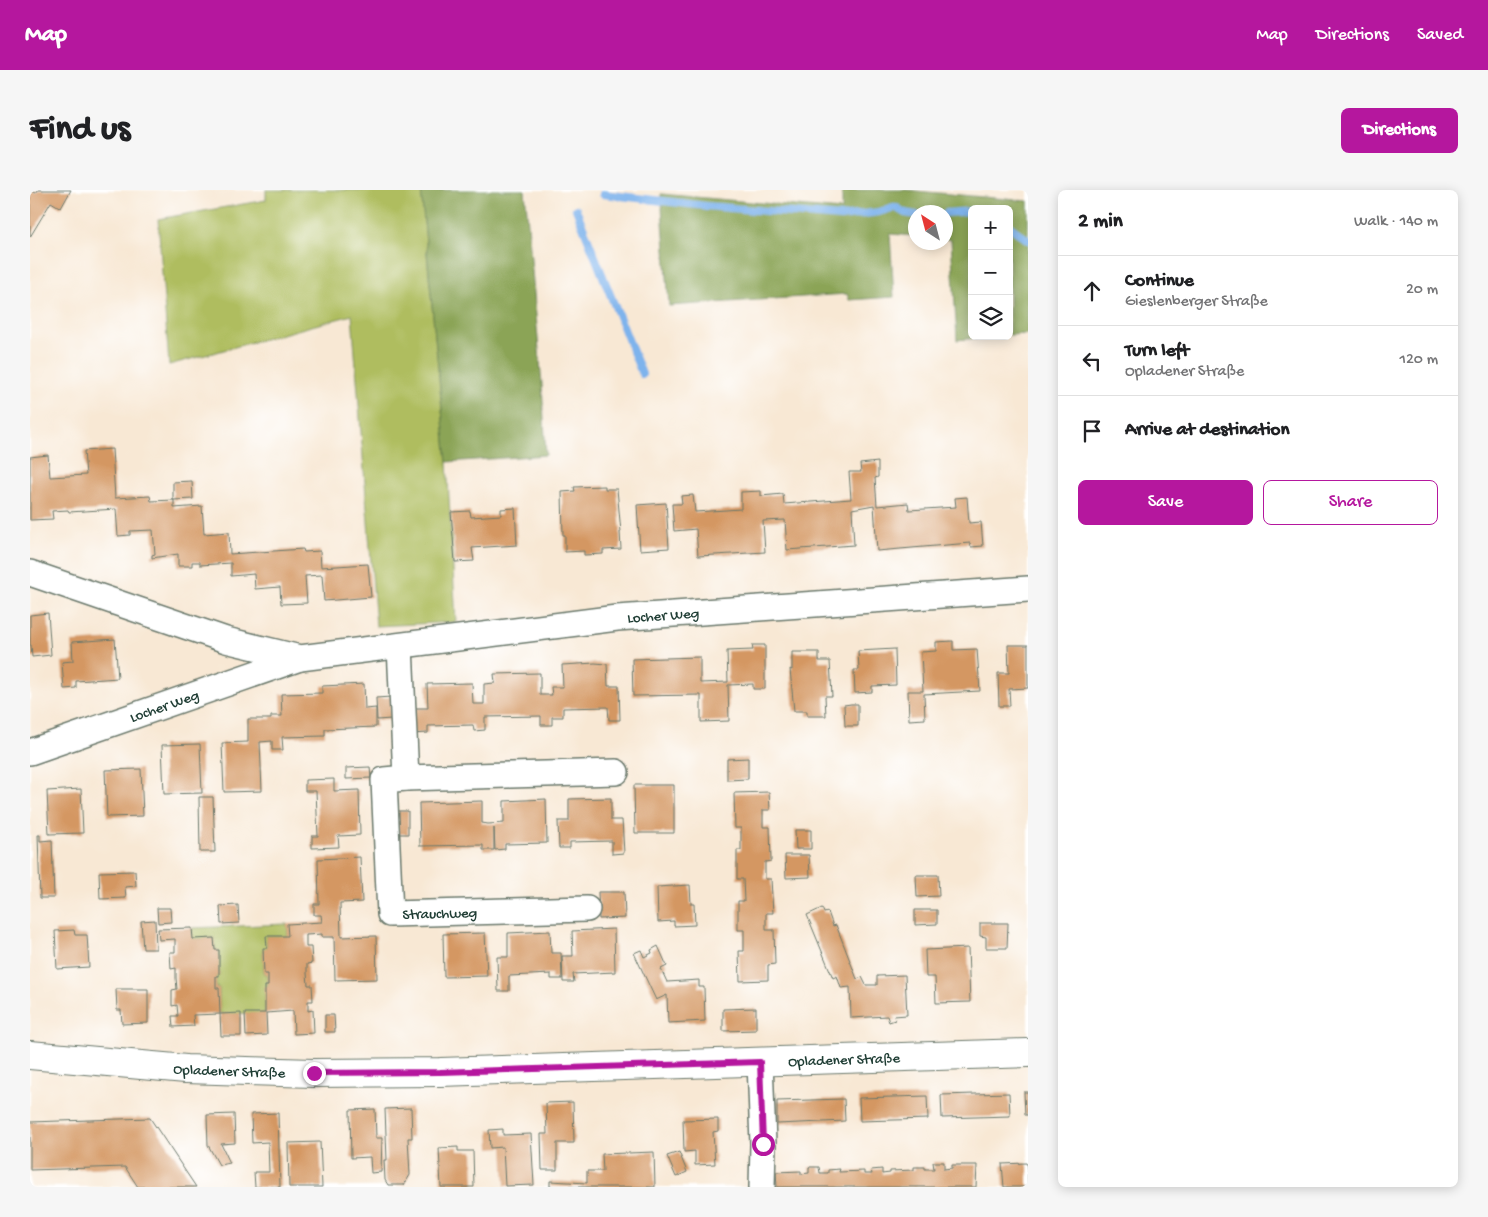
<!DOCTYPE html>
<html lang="en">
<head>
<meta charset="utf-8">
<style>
	:root { --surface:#fff; --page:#f6f6f6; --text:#202124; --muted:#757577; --line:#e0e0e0; --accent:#b5179e }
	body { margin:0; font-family:"Gochi Hand",sans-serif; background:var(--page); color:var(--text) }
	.controls { position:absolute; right:15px; top:15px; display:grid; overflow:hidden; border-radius:8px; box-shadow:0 2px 12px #0003 }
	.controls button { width:45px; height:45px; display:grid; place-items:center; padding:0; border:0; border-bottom:1px solid var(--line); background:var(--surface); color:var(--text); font:25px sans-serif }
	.compass { position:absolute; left:878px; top:15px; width:45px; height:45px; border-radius:50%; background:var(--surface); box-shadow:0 2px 12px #0003; rotate:324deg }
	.stop { position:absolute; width:15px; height:15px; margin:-11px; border:4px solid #b5179e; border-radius:50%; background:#fff }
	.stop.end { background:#b5179e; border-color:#fff; box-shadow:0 1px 5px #0008 }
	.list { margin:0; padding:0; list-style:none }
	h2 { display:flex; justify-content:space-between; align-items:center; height:65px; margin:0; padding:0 20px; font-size:21px }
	h2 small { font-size:16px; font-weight:400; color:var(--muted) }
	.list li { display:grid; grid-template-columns:32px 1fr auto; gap:15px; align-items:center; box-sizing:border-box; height:70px; padding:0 20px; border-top:1px solid var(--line) }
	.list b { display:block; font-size:19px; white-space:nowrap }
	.list p { margin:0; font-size:16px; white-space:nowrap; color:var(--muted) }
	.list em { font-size:16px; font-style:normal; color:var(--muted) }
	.actions { display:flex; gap:10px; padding:15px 20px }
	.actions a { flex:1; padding:11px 0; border:1px solid var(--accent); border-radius:8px; text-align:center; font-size:18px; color:var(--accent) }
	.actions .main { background:var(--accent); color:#fff }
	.icon { flex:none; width:28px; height:28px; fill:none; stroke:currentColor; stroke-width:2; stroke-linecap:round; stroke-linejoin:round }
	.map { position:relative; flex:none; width:998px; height:997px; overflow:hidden; border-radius:8px }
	header { display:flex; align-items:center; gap:30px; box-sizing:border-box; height:70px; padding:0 25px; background:var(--accent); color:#fff }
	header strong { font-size:24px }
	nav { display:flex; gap:28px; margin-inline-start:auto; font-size:18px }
	.intro { display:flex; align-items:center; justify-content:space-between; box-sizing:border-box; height:120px; padding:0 30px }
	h1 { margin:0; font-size:35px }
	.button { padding:12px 22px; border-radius:8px; background:var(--accent); color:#fff; font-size:18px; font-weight:700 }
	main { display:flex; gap:30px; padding:0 30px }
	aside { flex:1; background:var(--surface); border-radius:8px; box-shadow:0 2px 12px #0003 }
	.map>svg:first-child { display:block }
</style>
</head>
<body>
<header>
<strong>Map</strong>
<nav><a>Map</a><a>Directions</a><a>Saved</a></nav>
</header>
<div class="intro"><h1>Find us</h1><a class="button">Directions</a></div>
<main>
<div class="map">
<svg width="998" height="997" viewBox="0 0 998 997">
	<rect width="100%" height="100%" fill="#fff"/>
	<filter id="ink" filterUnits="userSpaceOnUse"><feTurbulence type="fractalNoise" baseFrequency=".02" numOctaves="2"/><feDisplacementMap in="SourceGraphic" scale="10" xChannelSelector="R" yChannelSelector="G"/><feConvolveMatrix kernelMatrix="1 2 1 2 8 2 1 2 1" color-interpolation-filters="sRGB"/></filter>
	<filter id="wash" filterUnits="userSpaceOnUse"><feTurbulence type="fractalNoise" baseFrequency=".0096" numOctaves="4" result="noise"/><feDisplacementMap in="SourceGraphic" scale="20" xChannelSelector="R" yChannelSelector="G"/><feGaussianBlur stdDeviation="1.12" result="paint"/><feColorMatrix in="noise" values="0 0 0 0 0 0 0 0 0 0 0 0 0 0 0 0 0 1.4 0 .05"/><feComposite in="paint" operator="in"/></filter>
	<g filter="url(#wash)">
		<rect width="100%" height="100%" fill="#f8e8d4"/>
		<!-- green -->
		<g fill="#afbd5f" stroke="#677d4a">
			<path d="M236 0H391L417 272 426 432 346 436 322 125 139 175 128 29 236 10Z"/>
			<path d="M257 734 258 746H236L237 758 233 759 234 784H238V796L235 797V823L190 824 189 798H186V786H189V760H185L184 748 163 749 162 738Z"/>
		</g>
		<!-- forest -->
		<g fill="#8ba456" stroke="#557045">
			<path d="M391 0H495L512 194 516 265 417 272Z"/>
			<path d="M812 0H875L998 11V144L979 145V19H942V146H967L927 150 921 50 916 49V22H886L885 46 860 44 864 107 819 110 817 104 639 116 631 4 812 20Z"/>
		</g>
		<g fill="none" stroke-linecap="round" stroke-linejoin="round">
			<!-- stream -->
			<g stroke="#7eb3ec" stroke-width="8">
				<path d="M573 4 676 16 811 27 849 22 865 17 875 23 886 25"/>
				<path d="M546 19 612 184"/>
				<path d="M916 23 942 21"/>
				<path d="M979 36 998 50"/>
			</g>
		</g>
		<g id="blocks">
			<!-- building -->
			<g fill="#d49762">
				<path d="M0 0 6 3 8 0H41L31 18 21 12 0 47Z"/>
				<path d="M82 259 85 308 120 306 121 311 144 310V318L172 316 174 344 199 342 200 364 273 359 274 362 290 361 291 377 338 374 341 407 294 411 292 385 275 386 277 413 251 414 250 397 225 399 224 384 201 386V373L170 375V372H162V376H148V364L122 368V365L125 364 123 340 100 341V345L88 346 86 319 39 322 38 320 22 321 23 329 0 330V267L18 265 20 287 56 285 54 261Z"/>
				<path d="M848 272V287L845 288 847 316 878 313 879 320 926 317 925 308 937 307 939 333 951 332 953 356 941 357 940 353 847 361 844 315 822 319 824 355 757 360 755 330 733 331 735 362 668 366 666 339 644 341 642 314H652L651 306 663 305 665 322 711 319V302L731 301V306L753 304 754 314 821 309 819 282H831L830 274Z"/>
				<path d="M162 291 163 309 143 310V292Z"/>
				<path d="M575 296V299H587L591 342H590L591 359 573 360V364L554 365V361L535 362V345H533L532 302 545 301 544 297Z"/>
				<path d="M636 313 639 358 610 360 607 315Z"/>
				<path d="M485 318 487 355 442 358 444 371 425 372 421 322 440 321 441 327 471 325V319Z"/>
				<path d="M18 423 21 465 2 467 1 455H0V425Z"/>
				<path d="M85 449 88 488 46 491V498L34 499 32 472 43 471 42 452Z"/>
				<path d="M923 451V460L947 459 950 501 894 504 895 529 879 530 878 501H893L891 462 906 461V452Z"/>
				<path d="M722 455H735V499H723V494L698 495 699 531 671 532V505L603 506 602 469 670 467V493L698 492 697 461 723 460Z"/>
				<path d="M978 455H998V498L979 499 980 516H969L968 483H979Z"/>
				<path d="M865 459 866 495 842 496V502L825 503 824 480H829L828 461Z"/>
				<path d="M762 462H789V471H800L802 506H795L796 526H777V521H764L760 479 762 480Z"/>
				<path d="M565 473 577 474 578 496H589L590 530H579L578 517 533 518V527H522V535H511V526L455 527V540L444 541 443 535 398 536V543L381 544 380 518H398L397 494 442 493 443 514H454V494L465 493 464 484 510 483V505H522L521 497H533L532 475Z"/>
				<path d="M334 494 335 519 346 518V537L295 539V546L252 547 253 560H242V551L230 552 232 601 194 602 192 553 218 552V529H241V526H252L251 504 292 503V496Z"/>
				<path d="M361 507V529L347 530 346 508Z"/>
				<path d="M821 514H828V536H815L814 515Z"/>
				<path d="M170 554 172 603 134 604 132 555Z"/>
				<path d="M718 568V589L697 590V569Z"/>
				<path d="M340 577 341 588 316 589V578Z"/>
				<path d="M111 579 113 626 77 627 75 580Z"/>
				<path d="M304 589V601L329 600 330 645 308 646 309 657 282 658V646H288L286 601H275V590Z"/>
				<path d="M604 595H644V643H605Z"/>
				<path d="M51 599 53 643 19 644 17 601Z"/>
				<path d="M739 602 740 620H733V637H740L741 671 735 672V689H741L743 723H736V740H744L745 774 738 775V790L710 791 709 761H714V740H708V711H714L713 689H707V660H711V638H705L704 603Z"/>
				<path d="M169 607H183L185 662H170Z"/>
				<path d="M581 608V630H592L594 663 582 664V651L540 652V658H529L528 631H539V609Z"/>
				<path d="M516 609 517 653 475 654V659L465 660 464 638V660H453V655L390 656 389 613 452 611V633L458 634 474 633V611Z"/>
				<path d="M367 621H378V644H368Z"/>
				<path d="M765 640H781V659H766Z"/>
				<path d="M8 645H10V651L22 650 24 708H10Z"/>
				<path d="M755 665H779L780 687 756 688Z"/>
				<path d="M330 667 332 712 310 713 311 747 346 746 347 789 305 790 304 747H292V744L276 745V757H281L282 773 277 774V783L278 795H282L283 811H278V821L283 820 284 843 264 844 263 821 236 823 237 845 216 846 215 823H235V796H238V784H234L233 758H237L236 746H258L257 734 292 732 291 725H284V714H289L288 669Z"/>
				<path d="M105 681 106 696 95 697 96 708 70 709 69 682Z"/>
				<path d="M886 685H908L909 706 887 707Z"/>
				<path d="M660 695 661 714H664L665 735 644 736V731L628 732 627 697Z"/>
				<path d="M568 702H594L595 728 569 729Z"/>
				<path d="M208 715 209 733 191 734 190 716Z"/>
				<path d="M127 718H140L141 732 128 733Z"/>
				<path d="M792 718 794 723 798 722 803 736 806 735 827 789 832 787 836 795H847V786L875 785 877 825 864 826 865 830 859 832 857 826 821 828 820 797 811 798 807 786 803 788 777 725Z"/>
				<path d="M885 720H907V734L885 735Z"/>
				<path d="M125 730 126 759H113L111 731Z"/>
				<path d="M950 733H978L977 758H956V747L950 746Z"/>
				<path d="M162 738 163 749 184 748 185 760H189V786H186V798H189L190 824 163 825 164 836 143 837 142 826H148L147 815 142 816V800L147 799 146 788V778L141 779 140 762H145V749L129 750 128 739Z"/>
				<path d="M584 739 585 782 543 784 544 792H533L532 766H543L542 741Z"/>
				<path d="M44 740 45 745H57L59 777 27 779 25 741Z"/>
				<path d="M520 741 521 763H531L532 789H521V784L479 786V801H468L467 767H478V743Z"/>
				<path d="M455 743 457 786 414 787 413 744Z"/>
				<path d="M628 756 637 776 631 779 637 792 669 790V797H674L675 831 638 833 637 805 626 810 604 763 611 760 614 767 622 763 621 760Z"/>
				<path d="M938 758 940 812 906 813 905 787H896L895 760Z"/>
				<path d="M86 799H118V833L92 834 91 820H87Z"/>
				<path d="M726 818V840L693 841V819Z"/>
				<path d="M211 823V846H191L190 824Z"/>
				<path d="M295 825H304L305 842H295Z"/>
				<path d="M994 902H998V925H995Z"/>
				<path d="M979 903 980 926 912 928 911 905Z"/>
				<path d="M897 906 898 929 830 931 829 908Z"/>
				<path d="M814 909 815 931 747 934V911Z"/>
				<path d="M543 912 544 953H527V980H512L511 944H517L516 913Z"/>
				<path d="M381 918 382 948H378L380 985 374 995H358L355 990 354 970H357L355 919Z"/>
				<path d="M345 919 346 948H352L351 982 341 983 340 967 321 968 320 920Z"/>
				<path d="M248 923 250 997H225L224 982H239L238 952 222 953 221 924Z"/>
				<path d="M204 924 205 953 191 954 200 973 189 975 178 955 177 925Z"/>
				<path d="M120 928 166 997H108L95 977 0 980V932Z"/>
				<path d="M688 929V941L683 942 685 974 665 975V961L654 962 653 930Z"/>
				<path d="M473 939V945L501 944 504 995 475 996 473 957 460 958 459 940Z"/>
				<path d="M290 952 292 997H259L258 953Z"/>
				<path d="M428 957V961H443L444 997H411L409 958Z"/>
				<path d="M624 962 625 997H520V991L557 993V981H573L572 964Z"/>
				<path d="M649 962 657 982 646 987 637 966Z"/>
				<path d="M903 972H914V979L922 978V975H947L946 997H747L746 982 771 981V984L779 983V977H789L790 983H798V980L810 979 809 982 834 981V984H842L841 980 852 979V984L860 983V981L884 980V977H895V979H904Z"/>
				<path d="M996 973 998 976V997H974L972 974Z"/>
			</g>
		</g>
	</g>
	<g filter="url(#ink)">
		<use href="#blocks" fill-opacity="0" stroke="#6b796c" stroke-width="1"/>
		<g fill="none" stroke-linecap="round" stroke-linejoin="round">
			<!-- street casing -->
			<g stroke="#6b796c" stroke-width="28">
				<g id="street">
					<path id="s1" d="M0 383 196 450 270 468 587 428 998 399"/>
					<path d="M370 456 376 588 586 582"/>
					<path id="s2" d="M0 562 270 468"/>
					<path id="s3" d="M376 588 354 590 360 724 557 719"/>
					<path d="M730 871 733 954 732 997"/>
				</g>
			</g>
			<!-- secondary casing -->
			<g stroke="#6b796c" stroke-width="30">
				<g id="secondary">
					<path id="s4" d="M0 865 156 879 283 883 410 882 998 863"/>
				</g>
			</g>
			<!-- street -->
			<use href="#street" stroke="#fff" stroke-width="25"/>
			<!-- secondary -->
			<use href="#secondary" stroke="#fff" stroke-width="28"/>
		</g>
	</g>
	<g fill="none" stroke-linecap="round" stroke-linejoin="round" filter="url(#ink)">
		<!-- route -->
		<path stroke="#b5179e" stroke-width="6" d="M284 883 410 882 730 872 733 954"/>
	</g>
	<g text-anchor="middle" stroke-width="4" stroke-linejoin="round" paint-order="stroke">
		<!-- street labels -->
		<g font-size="15" fill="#1f3d34" stroke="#fff">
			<text dy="5" stroke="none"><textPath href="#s1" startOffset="649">Locher Weg</textPath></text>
			<text dy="5" stroke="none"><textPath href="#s2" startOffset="142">Locher Weg</textPath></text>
			<text dy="5" stroke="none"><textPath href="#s3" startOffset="206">Strauchweg</textPath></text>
			<text dy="5" stroke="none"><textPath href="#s4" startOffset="815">Opladener Straße</textPath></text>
			<text dy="5" stroke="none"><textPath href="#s4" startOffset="200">Opladener Straße</textPath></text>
		</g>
	</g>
</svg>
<div class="controls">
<button>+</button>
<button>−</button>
<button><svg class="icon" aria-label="layers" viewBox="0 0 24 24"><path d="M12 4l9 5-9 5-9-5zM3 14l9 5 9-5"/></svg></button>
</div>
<svg class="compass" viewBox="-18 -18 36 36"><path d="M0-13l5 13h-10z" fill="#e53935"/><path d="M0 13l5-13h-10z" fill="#757577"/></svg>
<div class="stop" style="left:733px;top:954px"></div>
<div class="stop end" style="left:284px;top:883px"></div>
</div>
<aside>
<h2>2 min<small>Walk · 140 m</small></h2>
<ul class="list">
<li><svg class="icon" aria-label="ahead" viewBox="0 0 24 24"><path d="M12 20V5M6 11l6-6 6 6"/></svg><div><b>Continue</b><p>Gieslenberger Straße</p></div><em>20 m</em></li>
<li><svg class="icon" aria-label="left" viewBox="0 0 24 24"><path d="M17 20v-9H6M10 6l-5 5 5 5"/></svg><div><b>Turn left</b><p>Opladener Straße</p></div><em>120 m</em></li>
<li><svg class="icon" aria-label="arrive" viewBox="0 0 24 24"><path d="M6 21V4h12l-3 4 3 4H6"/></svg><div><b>Arrive at destination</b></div></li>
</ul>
<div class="actions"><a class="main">Save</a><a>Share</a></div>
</aside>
</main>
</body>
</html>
